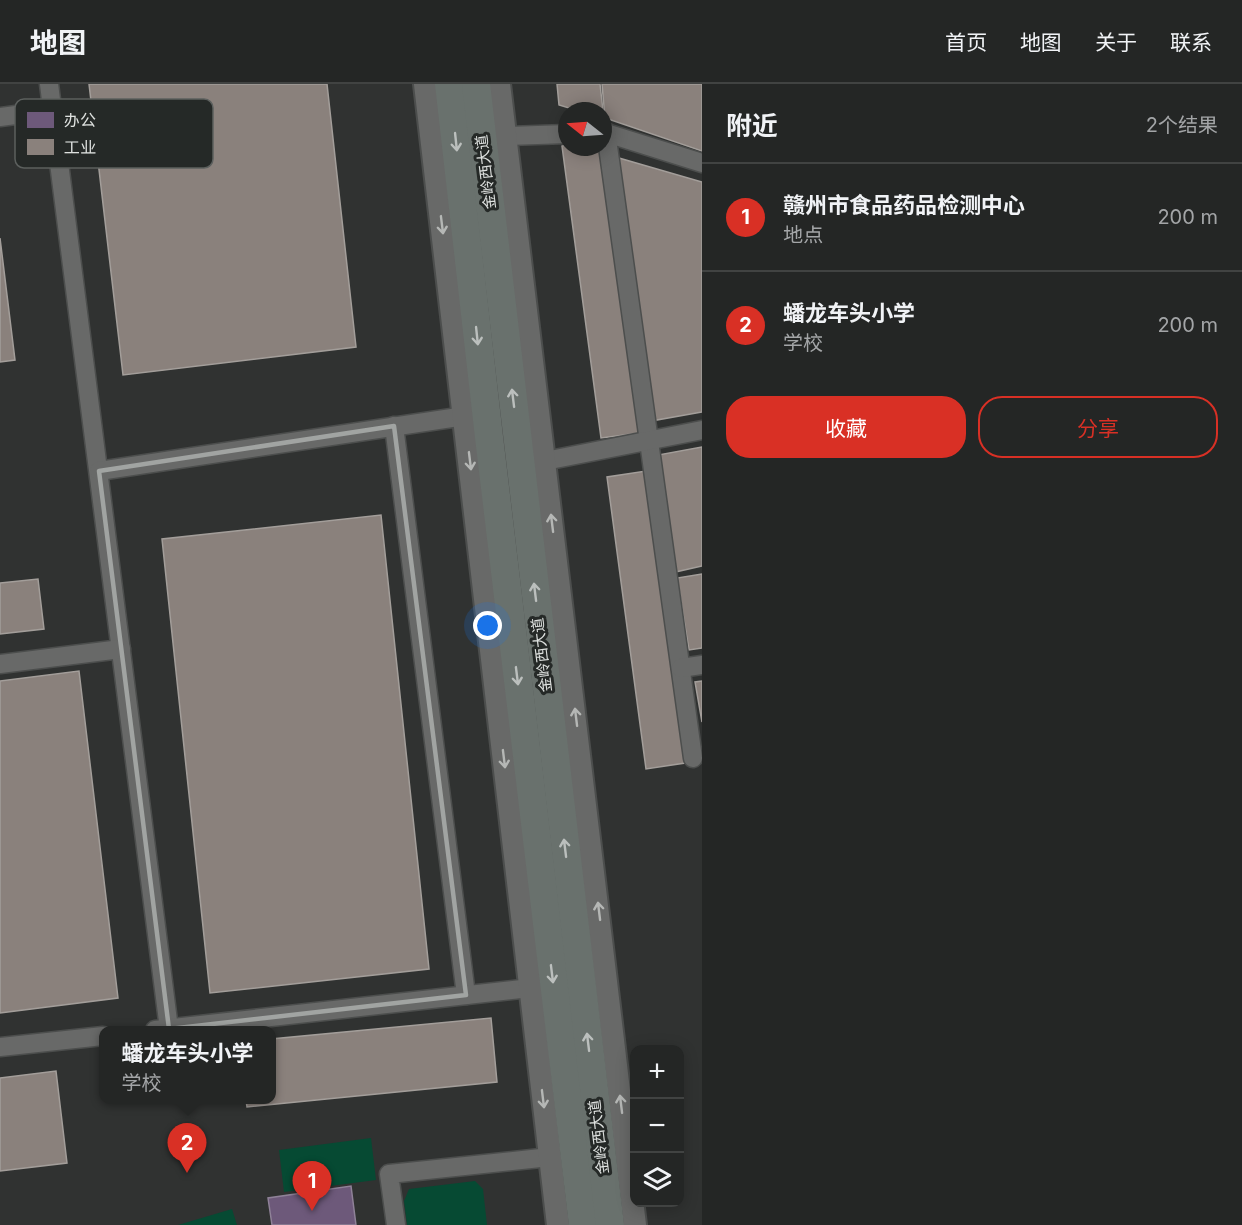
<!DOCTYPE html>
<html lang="zh">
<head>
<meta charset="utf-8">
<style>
	:root { --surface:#242625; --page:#2c2e2d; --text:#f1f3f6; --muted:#a3a5a7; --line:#414342; --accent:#d93025 }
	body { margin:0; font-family:Inter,"Noto Sans SC",sans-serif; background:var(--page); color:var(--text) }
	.controls { position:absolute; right:18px; bottom:18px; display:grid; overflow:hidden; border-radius:12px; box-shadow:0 3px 15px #0003 }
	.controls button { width:54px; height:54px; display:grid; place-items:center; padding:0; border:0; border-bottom:2px solid var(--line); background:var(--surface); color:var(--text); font:30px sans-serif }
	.compass { position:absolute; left:558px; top:18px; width:54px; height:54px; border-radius:50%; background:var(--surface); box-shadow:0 3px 15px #0003; rotate:287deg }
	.you { position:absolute; left:488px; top:542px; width:21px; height:21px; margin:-15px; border:4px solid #fff; border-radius:50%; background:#1a73e8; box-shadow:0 0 0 9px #1a73e833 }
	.badge { display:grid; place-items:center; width:39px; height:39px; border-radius:50%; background:var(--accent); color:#fff; font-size:20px; font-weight:700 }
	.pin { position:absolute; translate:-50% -50px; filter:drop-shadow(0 2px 3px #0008) }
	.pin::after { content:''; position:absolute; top:32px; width:21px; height:18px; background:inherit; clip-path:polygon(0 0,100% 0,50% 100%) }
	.popup { position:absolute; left:99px; top:942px; width:177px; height:78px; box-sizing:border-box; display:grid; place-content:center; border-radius:12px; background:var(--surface); filter:drop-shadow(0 2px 4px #0005); font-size:20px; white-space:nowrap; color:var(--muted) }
	.popup b { font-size:22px; color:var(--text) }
	.popup::after { content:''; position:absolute; left:50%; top:100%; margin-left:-12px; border:12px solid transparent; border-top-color:var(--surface) }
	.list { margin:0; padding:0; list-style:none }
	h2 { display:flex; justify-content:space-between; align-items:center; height:78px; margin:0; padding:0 24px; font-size:26px }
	h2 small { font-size:20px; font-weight:400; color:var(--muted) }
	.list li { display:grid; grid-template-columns:39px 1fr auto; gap:18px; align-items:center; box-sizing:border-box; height:108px; padding:0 24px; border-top:2px solid var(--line) }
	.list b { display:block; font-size:22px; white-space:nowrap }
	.list p { margin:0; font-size:20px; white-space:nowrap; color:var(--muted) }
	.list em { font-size:20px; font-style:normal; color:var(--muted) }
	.actions { display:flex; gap:12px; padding:18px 24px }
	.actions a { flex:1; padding:14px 0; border:2px solid var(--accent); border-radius:24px; text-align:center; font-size:21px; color:var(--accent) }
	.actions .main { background:var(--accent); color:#fff }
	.icon { flex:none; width:33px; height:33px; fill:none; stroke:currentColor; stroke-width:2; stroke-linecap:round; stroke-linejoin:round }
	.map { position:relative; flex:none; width:702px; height:1141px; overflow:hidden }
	header { display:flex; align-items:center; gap:36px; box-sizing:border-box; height:84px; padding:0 30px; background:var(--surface); border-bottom:2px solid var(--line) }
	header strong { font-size:28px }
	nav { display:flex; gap:33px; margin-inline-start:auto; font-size:21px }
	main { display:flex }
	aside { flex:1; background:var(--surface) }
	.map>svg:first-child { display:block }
</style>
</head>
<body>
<header>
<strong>地图</strong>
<nav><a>首页</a><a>地图</a><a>关于</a><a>联系</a></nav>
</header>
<main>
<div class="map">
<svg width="702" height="1141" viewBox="0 0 702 1141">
	<rect width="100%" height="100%" fill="#303231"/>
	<!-- green -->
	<g fill="#064a33">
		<path d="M371 1054 376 1096 284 1108 279 1066Z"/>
		<path d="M475 1097 483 1105 487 1141H407L404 1117 409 1105Z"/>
		<path d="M232 1125 237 1141H178Z"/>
	</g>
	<!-- offices -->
	<path fill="#6d597a" stroke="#8f8298" stroke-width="1.5" d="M351 1102 356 1141H272L268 1114Z"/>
	<!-- industry -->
	<g fill="#8a817c" stroke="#a39e9a" stroke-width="1.5">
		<path d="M89 0H327L356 263 123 291Z"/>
		<path d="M557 0H600L603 27H579L559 21Z"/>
		<path d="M602 0H702V67L605 34Z"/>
		<path d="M567 61V63H602L640 349 601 354 562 62Z"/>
		<path d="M619 74 702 98V328L651 337Z"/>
		<path d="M0 154 15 276 0 278Z"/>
		<path d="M702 363V482L671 489 658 371Z"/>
		<path d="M646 387 685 679 646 685 607 393Z"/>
		<path d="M381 431 429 885 210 909 162 455Z"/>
		<path d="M702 490V564L689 566 677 494Z"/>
		<path d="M38 495 44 545 0 550V499Z"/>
		<path d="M79 587 118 914 0 929V597Z"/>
		<path d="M702 597V638L695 598Z"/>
		<path d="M491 934 497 998 247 1023 246 1016H271V955Z"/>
		<path d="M56 987 67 1079 0 1087V994Z"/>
	</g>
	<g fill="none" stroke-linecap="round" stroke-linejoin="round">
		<!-- minor casing -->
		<g stroke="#4c4e4d" stroke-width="21">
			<g id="minor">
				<path d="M49 0 169 945"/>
				<path d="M0 33 53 26"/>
				<path d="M603 48 702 79"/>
				<path d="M606 48 693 674"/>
				<path d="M506 52 567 50"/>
				<path d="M394 342 466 911"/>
				<path d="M545 377 702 346"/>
				<path d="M99 387 465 332"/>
				<path d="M0 580 121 565"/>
				<path d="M681 584 702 581"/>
				<path d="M155 946 530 904"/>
				<path d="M0 963 103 952"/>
				<path d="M396 1141 389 1090 550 1073"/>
			</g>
		</g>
		<!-- tertiary casing -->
		<g stroke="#4c4e4d" stroke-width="26">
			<g id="tertiary">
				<path d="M425 0 558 1141"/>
				<path d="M499 0 635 1141"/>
			</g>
		</g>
		<!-- primary casing -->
		<g stroke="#4c4e4d" stroke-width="32">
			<g id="primary">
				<path d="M449 0 489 353 583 1141"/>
				<path d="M476 0 610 1141"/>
			</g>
		</g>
		<!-- minor -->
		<use href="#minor" stroke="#686968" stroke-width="18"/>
		<!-- tertiary -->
		<use href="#tertiary" stroke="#686968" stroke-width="22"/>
		<!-- primary -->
		<use href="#primary" stroke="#69716d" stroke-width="28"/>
	</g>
	<!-- one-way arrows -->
	<defs><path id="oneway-shaft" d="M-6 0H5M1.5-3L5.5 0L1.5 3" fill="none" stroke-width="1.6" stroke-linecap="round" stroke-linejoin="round" transform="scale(1.5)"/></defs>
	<g stroke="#bbbfbd">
		<use href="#oneway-shaft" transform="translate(456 58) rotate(84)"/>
		<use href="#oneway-shaft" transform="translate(477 252) rotate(84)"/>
		<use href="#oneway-shaft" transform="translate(513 314) rotate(-97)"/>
		<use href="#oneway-shaft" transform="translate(535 508) rotate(-97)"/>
		<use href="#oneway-shaft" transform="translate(517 592) rotate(83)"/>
		<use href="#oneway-shaft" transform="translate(565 764) rotate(-97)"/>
		<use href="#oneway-shaft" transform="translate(552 890) rotate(83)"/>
		<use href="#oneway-shaft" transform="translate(588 958) rotate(-97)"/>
	</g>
	<g stroke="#b5b7b5">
		<use href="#oneway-shaft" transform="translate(442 141) rotate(83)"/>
		<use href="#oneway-shaft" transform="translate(470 377) rotate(83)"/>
		<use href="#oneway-shaft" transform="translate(552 439) rotate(-97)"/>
		<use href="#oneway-shaft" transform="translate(576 633) rotate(-97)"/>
		<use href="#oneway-shaft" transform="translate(504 675) rotate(83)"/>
		<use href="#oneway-shaft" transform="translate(599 827) rotate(-97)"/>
		<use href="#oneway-shaft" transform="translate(543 1015) rotate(83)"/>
		<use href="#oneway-shaft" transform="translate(621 1020) rotate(-97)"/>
	</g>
	<!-- marked area -->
	<path fill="none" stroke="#a1a4a2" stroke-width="4.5" stroke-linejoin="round" d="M394 342 466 911 169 945 99 387Z"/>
	<g text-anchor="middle" stroke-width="6" stroke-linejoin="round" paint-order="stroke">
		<!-- street labels -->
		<g font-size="15" fill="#dee1df" stroke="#252927">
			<text transform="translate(486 88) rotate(-97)" y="5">金岭西大道</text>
			<text transform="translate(542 571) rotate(-97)" y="5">金岭西大道</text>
			<text transform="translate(599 1053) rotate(-97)" y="5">金岭西大道</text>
		</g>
	</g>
	<!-- legend -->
	<rect x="15" y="15" width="198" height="69" rx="9" fill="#252927" stroke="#5c605e" stroke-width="1.5"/>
	<rect x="27" y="28" width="27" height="16" fill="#6d597a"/>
	<rect x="27" y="55" width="27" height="16" fill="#8a817c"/>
	<g font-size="16" fill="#dee1df">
		<text x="64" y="42">办公</text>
		<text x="64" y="69">工业</text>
	</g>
</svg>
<div class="controls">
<button>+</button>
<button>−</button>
<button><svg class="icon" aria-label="layers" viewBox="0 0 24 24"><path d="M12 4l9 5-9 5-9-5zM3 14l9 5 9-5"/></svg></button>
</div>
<svg class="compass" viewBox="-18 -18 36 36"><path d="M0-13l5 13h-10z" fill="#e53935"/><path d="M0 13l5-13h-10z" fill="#a3a5a7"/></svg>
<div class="you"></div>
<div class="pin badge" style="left:312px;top:1127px">1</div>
<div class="pin badge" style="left:187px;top:1089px">2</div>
<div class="popup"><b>蟠龙车头小学</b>学校</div>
</div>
<aside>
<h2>附近<small>2个结果</small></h2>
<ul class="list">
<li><span class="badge">1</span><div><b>赣州市食品药品检测中心</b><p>地点</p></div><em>200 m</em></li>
<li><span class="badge">2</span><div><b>蟠龙车头小学</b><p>学校</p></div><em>200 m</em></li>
</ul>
<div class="actions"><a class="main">收藏</a><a>分享</a></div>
</aside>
</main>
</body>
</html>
